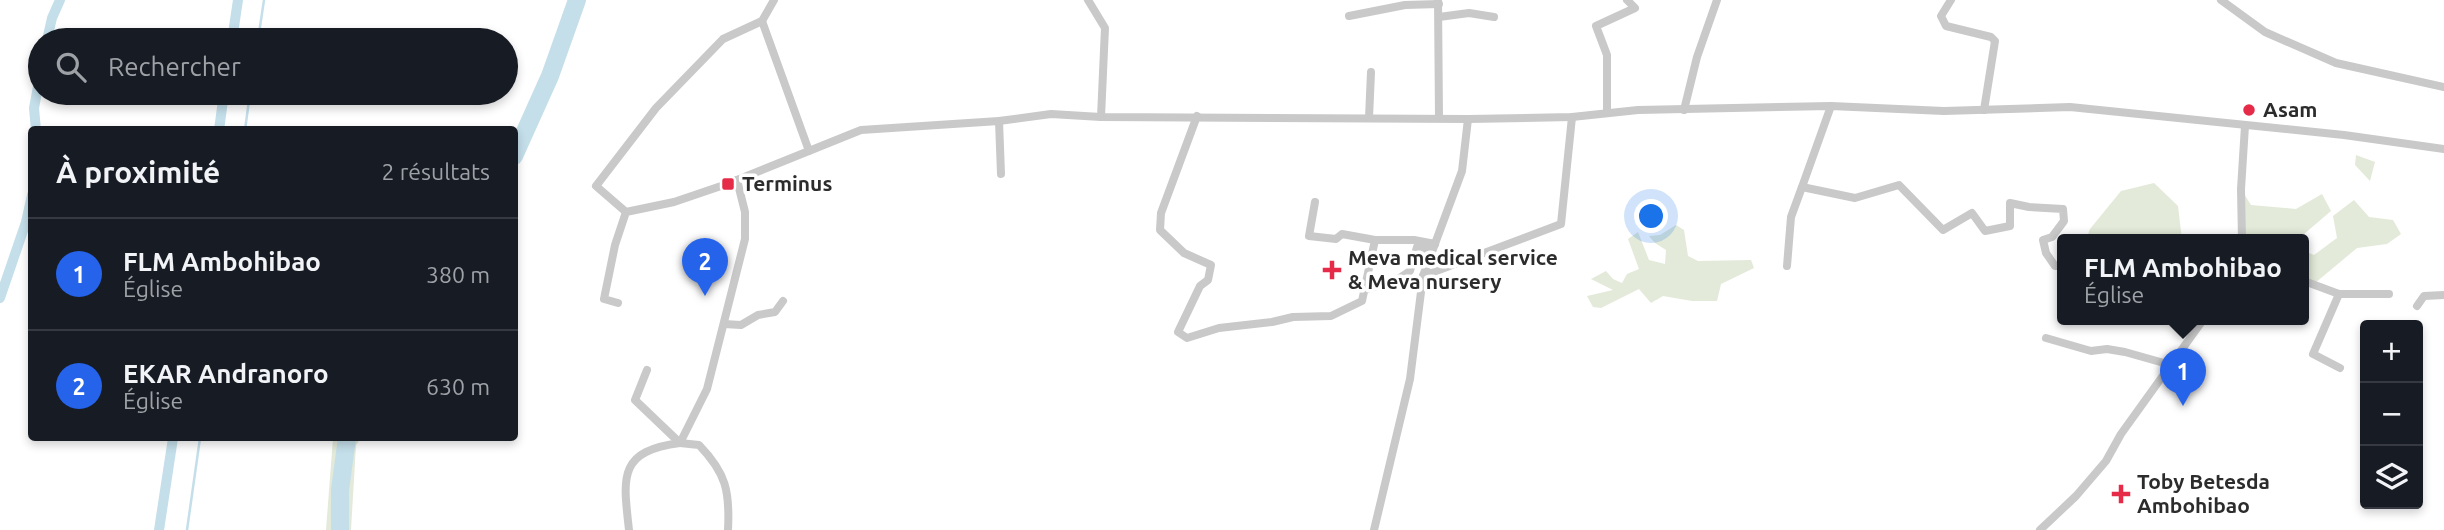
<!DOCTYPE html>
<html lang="fr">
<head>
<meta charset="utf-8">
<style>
	:root { --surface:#171b24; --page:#242831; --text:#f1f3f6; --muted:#9ea1a6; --line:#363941; --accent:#2563eb }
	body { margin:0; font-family:Ubuntu,sans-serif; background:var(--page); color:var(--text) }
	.controls { position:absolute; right:21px; bottom:21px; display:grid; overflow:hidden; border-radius:7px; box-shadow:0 4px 10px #0003 }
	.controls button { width:63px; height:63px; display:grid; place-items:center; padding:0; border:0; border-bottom:2px solid var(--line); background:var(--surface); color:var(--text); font:35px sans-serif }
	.you { position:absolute; left:1652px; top:217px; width:24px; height:24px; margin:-18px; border:5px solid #fff; border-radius:50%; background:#1a73e8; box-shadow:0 0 0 10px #1a73e833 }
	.badge { display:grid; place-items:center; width:46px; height:46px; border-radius:50%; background:var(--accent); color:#fff; font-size:23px; font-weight:700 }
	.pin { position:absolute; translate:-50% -58px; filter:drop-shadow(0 2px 4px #0008) }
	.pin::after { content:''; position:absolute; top:37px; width:24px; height:21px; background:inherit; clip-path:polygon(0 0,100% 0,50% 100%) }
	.popup { position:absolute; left:2057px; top:234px; width:252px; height:91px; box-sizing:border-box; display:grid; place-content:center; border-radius:7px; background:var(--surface); filter:drop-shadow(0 2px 5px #0005); font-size:23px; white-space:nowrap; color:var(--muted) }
	.popup b { font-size:26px; color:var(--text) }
	.popup::after { content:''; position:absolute; left:50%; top:100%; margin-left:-14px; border:14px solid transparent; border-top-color:var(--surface) }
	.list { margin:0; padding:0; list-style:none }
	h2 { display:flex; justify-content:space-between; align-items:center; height:91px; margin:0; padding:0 28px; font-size:30px }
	h2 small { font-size:23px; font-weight:400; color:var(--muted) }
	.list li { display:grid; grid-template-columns:46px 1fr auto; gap:21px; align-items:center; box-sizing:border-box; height:112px; padding:0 28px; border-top:2px solid var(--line) }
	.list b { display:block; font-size:26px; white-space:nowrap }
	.list p { margin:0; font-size:23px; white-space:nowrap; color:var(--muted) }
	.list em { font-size:23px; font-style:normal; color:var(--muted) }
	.icon { flex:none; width:38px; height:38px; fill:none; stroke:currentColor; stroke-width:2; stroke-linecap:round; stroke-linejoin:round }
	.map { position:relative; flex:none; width:2444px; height:530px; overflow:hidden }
	.search { position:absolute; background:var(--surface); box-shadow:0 4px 10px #0003; left:28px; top:28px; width:490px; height:77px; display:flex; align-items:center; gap:18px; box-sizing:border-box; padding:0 24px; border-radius:38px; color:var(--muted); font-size:26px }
	.panel { position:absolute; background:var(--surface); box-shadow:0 4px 10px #0003; left:28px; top:126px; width:490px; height:315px; border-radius:7px }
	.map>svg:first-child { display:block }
</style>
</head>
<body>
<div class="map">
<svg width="2444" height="530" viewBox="0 0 2444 530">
	<rect width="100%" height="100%" fill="#fff"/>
	<!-- green -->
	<g fill="#e3ead9">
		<path d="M2356 155 2375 162 2370 181 2355 165Z"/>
		<path d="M2154 183 2178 206 2182 240H2086L2090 229 2121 191Z"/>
		<path d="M2241 189 2251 205 2296 209 2322 194 2331 211 2297 240H2241Z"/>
		<path d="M2354 200 2369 217 2393 220 2401 234 2387 244 2357 248 2315 283 2304 281V251L2314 255 2337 238 2333 216Z"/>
		<path d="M1676 225 1684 230 1688 256 1698 261 1751 260 1754 268 1721 284 1717 301H1692L1663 296 1651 303 1639 289 1601 308 1593 307 1587 296 1613 290 1591 279 1606 271 1613 279 1622 283 1627 274 1639 269 1628 239 1638 232 1649 260 1665 264 1666 250 1655 243 1649 236 1660 235Z"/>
		<path d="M333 438H361L356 445 351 530H326Z"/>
	</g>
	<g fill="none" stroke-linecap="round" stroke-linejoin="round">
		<!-- stream -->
		<g stroke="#c4dfea" stroke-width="2.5">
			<path d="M258 40 264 0"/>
			<path d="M245 130 250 93"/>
			<path d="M187 530 200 438"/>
		</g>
		<!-- canal -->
		<g stroke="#c4dfea" stroke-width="10">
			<path d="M47 40 52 18 60 0"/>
			<path d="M232 40 238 0"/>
			<path d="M36 130 34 108 40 76"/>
			<path d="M219 130 224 93"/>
			<path d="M0 298 26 222 32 195"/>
			<path d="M159 530 173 438"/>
		</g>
		<!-- river -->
		<g stroke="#c4dfea" stroke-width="18">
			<path d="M514 156 550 76 577 0"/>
			<path d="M340 530V490L347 438"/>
		</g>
		<!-- minor -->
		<g stroke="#c9c9c9" stroke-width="8">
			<path d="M1088 0 1105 28 1101 117"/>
			<path d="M1438 0 1439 117"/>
			<path d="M1951 0 1941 16 1946 26 1991 37 1995 41 1984 110"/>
			<path d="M2221 0 2265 32 2336 63 2444 87"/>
			<path d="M1349 16 1405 5 1439 4"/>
			<path d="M1439 17 1469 13 1494 17"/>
			<path d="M762 21 809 151"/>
			<path d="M1684 110 1697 57 1717 0"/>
			<path d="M1607 113V55L1596 26 1635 8 1627 0"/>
			<path d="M1197 116 1161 213 1160 230 1184 253 1211 265 1208 280 1200 286 1178 332 1187 338 1219 328 1272 322 1293 317 1331 316 1362 301 1375 240"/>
			<path d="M1369 118 1371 72"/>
			<path d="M999 121 1001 174"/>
			<path d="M1802 187 1831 106"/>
			<path d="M1315 202 1309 236 1336 239 1342 234 1375 240H1414L1435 244"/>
			<path d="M626 212 596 186 656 108 723 39 762 21 774 0"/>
			<path d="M2242 240 2241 189 2245 126"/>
			<path d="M1787 266 1791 217 1802 187 1855 198 1899 185 1943 230 1972 213 1985 231 2010 226V203L2029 207 2063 209 2064 221 2052 237 2043 240 2046 253 2055 266H2062"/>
			<path d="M1423 276 1561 224 1572 117"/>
			<path d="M2304 281 2339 294H2389"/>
			<path d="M1364 290 1395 281 1410 271 1417 247 1425 250 1435 244"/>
			<path d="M2339 294 2313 354 2340 368"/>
			<path d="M618 303 604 299 615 245 626 212 674 202 727 184 861 130 999 121 1051 114 1101 117 1468 119 1572 117 1638 110 1831 106 1944 111 2070 107 2344 135 2444 149"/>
			<path d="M2417 306 2424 296 2444 295"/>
			<path d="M724 324 741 325 758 315 775 312 783 301"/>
			<path d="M2046 338 2091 351 2107 349 2125 352 2171 365"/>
			<path d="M647 370 635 400 680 443 699 445C726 473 730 491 728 530"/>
			<path d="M629 530C623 477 618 451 680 443L707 389 745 239V212L737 180"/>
			<path d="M1374 530 1410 379 1423 276 1462 171 1468 119"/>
			<path d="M2040 530 2076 496 2106 461 2121 434 2203 320"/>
		</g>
	</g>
	<!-- markers -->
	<g fill="#e62b48" stroke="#fff" stroke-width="2.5">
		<circle cx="2249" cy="110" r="7"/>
		<rect x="721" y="177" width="14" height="14" rx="3.5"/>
		<path d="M1328.5 259.5h7v7h7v7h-7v7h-7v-7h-7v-7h7z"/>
		<path d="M2117.5 483.5h7v7h7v7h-7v7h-7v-7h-7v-7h7z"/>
	</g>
	<g text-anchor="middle" stroke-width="7" stroke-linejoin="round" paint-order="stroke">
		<!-- poi labels -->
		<g font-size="21" font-weight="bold" fill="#2c2c2c" stroke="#fff" text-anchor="start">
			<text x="2263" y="117">Asam</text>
			<text x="742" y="191">Terminus</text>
			<text x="1348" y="265">Meva medical service<tspan x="1348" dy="24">&amp; Meva nursery</tspan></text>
			<text x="2137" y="489">Toby Betesda<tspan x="2137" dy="24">Ambohibao</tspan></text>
		</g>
	</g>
</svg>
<div class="controls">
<button>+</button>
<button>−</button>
<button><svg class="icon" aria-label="layers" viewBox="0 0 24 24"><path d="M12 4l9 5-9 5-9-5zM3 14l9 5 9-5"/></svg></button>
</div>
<div class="you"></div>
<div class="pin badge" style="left:2183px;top:406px">1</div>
<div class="popup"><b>FLM Ambohibao</b>Église</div>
<div class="pin badge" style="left:705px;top:296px">2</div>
<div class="search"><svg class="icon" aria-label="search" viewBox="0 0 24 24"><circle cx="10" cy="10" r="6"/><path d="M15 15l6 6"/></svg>Rechercher</div>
<section class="panel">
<h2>À proximité<small>2 résultats</small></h2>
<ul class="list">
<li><span class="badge">1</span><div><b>FLM Ambohibao</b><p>Église</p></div><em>380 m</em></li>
<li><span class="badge">2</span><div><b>EKAR Andranoro</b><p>Église</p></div><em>630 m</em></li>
</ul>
</section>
</div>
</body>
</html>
